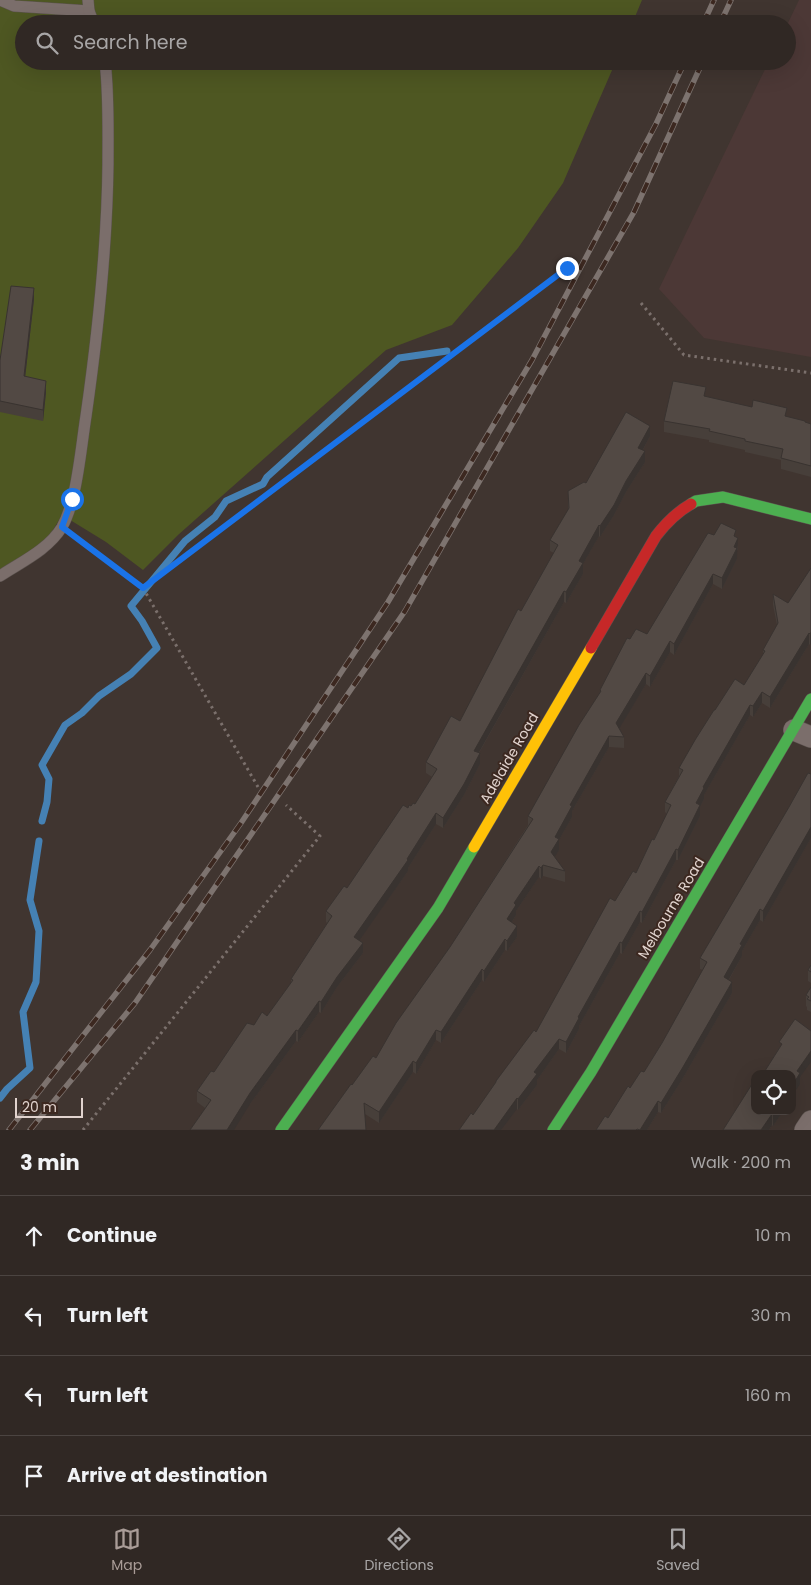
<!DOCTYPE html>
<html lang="en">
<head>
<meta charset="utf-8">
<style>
	:root { --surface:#302824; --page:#38302c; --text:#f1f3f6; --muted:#a8a6a6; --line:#4b4441; --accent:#a99c97 }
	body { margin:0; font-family:Poppins,sans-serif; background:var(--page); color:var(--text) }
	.controls { position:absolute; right:15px; bottom:15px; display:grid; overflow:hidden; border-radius:10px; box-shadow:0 5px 20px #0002 }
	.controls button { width:45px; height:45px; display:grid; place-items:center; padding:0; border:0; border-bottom:1px solid var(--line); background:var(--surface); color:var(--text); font:25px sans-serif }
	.scale { position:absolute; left:15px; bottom:12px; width:68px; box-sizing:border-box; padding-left:5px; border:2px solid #e1d3ce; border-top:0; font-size:14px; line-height:18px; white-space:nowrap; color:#e1d3ce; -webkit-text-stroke:4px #3c2820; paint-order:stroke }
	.stop { position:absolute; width:15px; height:15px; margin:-11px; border:4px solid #1a73e8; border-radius:50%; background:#fff }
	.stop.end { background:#1a73e8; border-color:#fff; box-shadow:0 1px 5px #0008 }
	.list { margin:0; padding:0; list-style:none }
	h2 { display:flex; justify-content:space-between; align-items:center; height:65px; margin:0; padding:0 20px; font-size:21px }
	h2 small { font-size:16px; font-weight:400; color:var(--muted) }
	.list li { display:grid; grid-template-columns:32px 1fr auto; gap:15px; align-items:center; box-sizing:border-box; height:80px; padding:0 20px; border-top:1px solid var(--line) }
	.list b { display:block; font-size:19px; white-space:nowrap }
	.list em { font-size:16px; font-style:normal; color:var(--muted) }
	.icon { flex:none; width:28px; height:28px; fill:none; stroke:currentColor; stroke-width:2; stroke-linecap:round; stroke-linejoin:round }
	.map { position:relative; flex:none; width:811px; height:1130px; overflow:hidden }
	.search { position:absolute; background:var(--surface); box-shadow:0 5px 20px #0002; left:15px; right:15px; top:15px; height:55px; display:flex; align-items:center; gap:12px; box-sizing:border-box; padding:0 18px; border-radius:28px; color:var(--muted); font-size:19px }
	.sheet { height:385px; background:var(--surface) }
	nav { display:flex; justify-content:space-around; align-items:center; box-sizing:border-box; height:70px; border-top:1px solid var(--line); background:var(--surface); font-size:14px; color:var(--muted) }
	nav a { display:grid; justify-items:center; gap:2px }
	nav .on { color:var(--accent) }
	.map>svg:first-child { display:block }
</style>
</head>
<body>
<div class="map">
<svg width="811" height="1130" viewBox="0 0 811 1130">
	<rect width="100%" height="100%" fill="#403530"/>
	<!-- industrial -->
	<path fill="#4c3836" d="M799 0H811V357L704 338 659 289 769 61H787V25Z"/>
	<!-- green -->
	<path fill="#4e5722" d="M0 0H642L632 24H24V61H616L563 183 518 248 452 325 386 350 178 535 143 570 106 542 62 515 45 543 0 573Z"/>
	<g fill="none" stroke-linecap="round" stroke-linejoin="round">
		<!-- stream -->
		<g stroke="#4581b4" stroke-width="7">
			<path d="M42 821 47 802 49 779 42 765 65 725 82 713 99 696 131 674 157 648 142 621 131 606 185 541 215 517 226 501 263 484 267 477 399 358 447 351"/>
			<path d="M0 1098 7 1089 30 1068 23 1012 36 982 39 931 30 900 39 841"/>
		</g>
		<!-- lane casing -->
		<g stroke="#5b524e" stroke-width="12">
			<g id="lane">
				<path d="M0 0 14 6 89 11"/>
				<path d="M88 0 89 11 94 24"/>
				<path d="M0 576C21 562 48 550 62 527 77 501 81 447 86 416 98 332 107 249 108 164 108 129 109 95 105 61"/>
			</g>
		</g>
		<!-- street casing -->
		<g stroke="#5b524e" stroke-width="22">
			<g id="street">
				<path d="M794 730 811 737"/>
				<path d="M805 1130 811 1121"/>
			</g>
		</g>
		<!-- fast casing -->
		<g stroke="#5b524e" stroke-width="12">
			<g id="fast">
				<path d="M691 504 696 501 723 497 811 519"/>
				<path d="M281 1130 438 908 474 847"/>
				<path d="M553 1130 591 1072 811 699"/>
			</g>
		</g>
		<!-- slow casing -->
		<g stroke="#5b524e" stroke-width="12">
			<path id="slow" d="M474 847 591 648"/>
		</g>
		<!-- jam casing -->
		<g stroke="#5b524e" stroke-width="12">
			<path id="jam" d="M591 648 656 536C666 523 677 512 691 504"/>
		</g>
		<!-- path -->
		<g stroke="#7b706c" stroke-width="3" stroke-dasharray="2.5 4" stroke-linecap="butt">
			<path d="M641 303 684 355 811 373"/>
			<path d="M74 536 143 588 567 267"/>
			<path d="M143 588 258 787"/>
			<path d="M83 1130 320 836 286 805"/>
		</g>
		<!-- lane -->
		<use href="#lane" stroke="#7b6e6b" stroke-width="11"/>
		<!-- street -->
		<use href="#street" stroke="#7b6e6b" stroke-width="21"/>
		<!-- fast -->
		<use href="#fast" stroke="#4caf50" stroke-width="11"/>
		<!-- slow -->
		<use href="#slow" stroke="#ffc107" stroke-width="11"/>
		<!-- jam -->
		<use href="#jam" stroke="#c62828" stroke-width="11"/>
		<!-- rail casing -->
		<g stroke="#7d736f" stroke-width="5.5">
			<g id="rail">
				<path d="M703 24 714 0"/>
				<path d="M720 24 731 0"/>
				<path d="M9 1130 150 950 241 823 388 602 532 360 656 124 685 61"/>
				<path d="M30 1130 135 1003 405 611 634 212 703 61"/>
			</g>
		</g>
		<!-- rail -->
		<use href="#rail" stroke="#3c2820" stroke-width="4" stroke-dasharray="11" stroke-linecap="butt"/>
	</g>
	<!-- wall -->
	<g fill="#473f3a">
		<path d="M34 299 25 377 46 392 43 421 0 412V360Z"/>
		<path d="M706 397 811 424V477L781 469V460L745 452V450L709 442V440L664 432V421Z"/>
		<path d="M650 436 643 450 645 462 626 492 614 515 600 537 599 536 583 564V574L566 603 564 602 479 753 480 764 464 795 443 828 436 824 408 868V871L359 940 363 953 337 987 321 1013 319 1012 298 1042 296 1041 250 1104 205 1108 197 1102V1091L254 1025 267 1016 291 983V979L327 923 326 922V911L347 888 408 808 415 804 432 777 426 773V762L460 721 554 553 550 551V540L568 510V491L586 483Z"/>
		<path d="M714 535 736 537 738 549 737 551V559L722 589 713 584 674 655 670 652 650 687 646 684 619 728 624 737V748L609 747 572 811V817L559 840V850L554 857 565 871V882L543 876 541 879 539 877 516 911V915L512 922 517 937 507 951 505 950 484 982 482 980 441 1043 436 1040 416 1074 413 1072 379 1123 365 1114 352 1085 376 1058 450 947 528 825V816L600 693V690L630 639 647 634Z"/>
		<path d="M811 568 810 645 809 644 770 708 762 703 753 717 750 715 704 795V799L700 807V816L678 860H676L642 923 640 922 622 954 620 953 579 1026V1029L566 1053 559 1049 537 1080V1085L518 1110 517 1109 473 1115 496 1083V1081L536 1032 615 901 636 873 667 814 665 812V802L679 776V768L715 710 744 685 763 654V650L777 625 773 605V594L788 603Z"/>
		<path d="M811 774V838L763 922 760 920 742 951V956L729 980 732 993 683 1078 661 1113 658 1112 647 1130H596L608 1118 630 1088 644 1072 662 1043 703 970 700 969V958Z"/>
		<path d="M811 965V983L808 981V970Z"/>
		<path d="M811 987V1012L807 1010V1007L806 1006V995Z"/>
		<path d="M755 1111H783L773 1126 772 1125 769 1130H723Z"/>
	</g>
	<!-- shaded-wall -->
	<g fill="#393330">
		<path d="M34 288V299L24 387V376Z"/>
		<path d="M46 381V392L43 421V410Z"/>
		<path d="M650 426V436L638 459V448Z"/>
		<path d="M645 451V462L626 492 614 515 600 537V526L626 481Z"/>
		<path d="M599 525V536L583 564V574L566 603V592L579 561Z"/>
		<path d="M738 538 737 559 722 589V578L734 547Z"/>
		<path d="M713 574V584L674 655V644Z"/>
		<path d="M564 591V602L474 761V751Z"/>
		<path d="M811 632V643L810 645V634Z"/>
		<path d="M809 633V644L770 708V697Z"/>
		<path d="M670 641V652L650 687V676Z"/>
		<path d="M646 673V684L616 734V723Z"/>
		<path d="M762 692V703L753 717V706Z"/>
		<path d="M750 705V715L704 795V799L700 807V816L678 860V850L703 787Z"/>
		<path d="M609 736V747L572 811V817L559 840V850L551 863V852L555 837 570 805Z"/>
		<path d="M480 753V764L464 795 443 828V818Z"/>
		<path d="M436 813V824L408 868V871L354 948V937L407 859Z"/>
		<path d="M811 827V838L763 922V911Z"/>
		<path d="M676 849V860L642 923V912Z"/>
		<path d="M543 865V876L541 879V868Z"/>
		<path d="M539 866V877L516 911V915L507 930V919L514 903Z"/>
		<path d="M760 909V920L742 951V956L724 988V977L740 944Z"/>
		<path d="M640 911V922L622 954V943Z"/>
		<path d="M517 926V937L507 951V941Z"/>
		<path d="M505 939V950L484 982V971Z"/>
		<path d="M620 942V953L579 1026V1029L566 1053V1042L578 1017Z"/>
		<path d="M363 943V953L337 987 321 1013V1002L337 977Z"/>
		<path d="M482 969V980L441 1043V1032Z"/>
		<path d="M732 982V993L683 1078 661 1113V1103Z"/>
		<path d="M319 1001V1012L298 1042V1031Z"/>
		<path d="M296 1030V1041L250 1104 234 1130H227L250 1093Z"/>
		<path d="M436 1030V1040L416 1074V1063Z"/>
		<path d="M559 1039V1049L537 1080V1085L518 1110V1099L534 1072Z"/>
		<path d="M811 1051V1062L800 1077V1084L792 1096V1086L797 1071Z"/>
		<path d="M413 1061V1072L379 1123V1112Z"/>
		<path d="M517 1098V1109L501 1130H494Z"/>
		<path d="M658 1101V1112L647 1130H640Z"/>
		<path d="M776 1111H783L773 1126V1115Z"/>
		<path d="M772 1114V1125L769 1130H761Z"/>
	</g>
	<!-- building -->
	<g fill="#524944" stroke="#393330">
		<path d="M11 286 34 288 24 376 46 381 43 410 0 401V360Z"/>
		<path d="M673 381 706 387 704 396 752 407 753 400 787 408 785 416 805 421V422L811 424V466L781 458 783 449 745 441V439L709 431 710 429 664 421Z"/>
		<path d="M626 412 650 426 638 448 645 451 626 481 614 505 600 526 599 525 579 561 583 563 566 592 564 591 474 751 480 753 464 784 443 818 436 813 407 859 408 860 354 937 363 943 337 977 321 1002 319 1001 298 1031 296 1030 250 1093 227 1130H190L211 1100 197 1091 211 1071 214 1072 247 1023 254 1025 262 1012 267 1016 293 980 291 979 332 916 326 911 344 886 347 888 403 805 408 808 409 805 411 806 413 803 415 804 437 769 426 762 451 716 460 721 518 609 521 611 558 545 550 540 569 508 568 491 584 482 586 483Z"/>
		<path d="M721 523 736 530 734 536 738 538 734 547 737 548 722 578 713 574 674 644 670 641 650 676 646 673 616 723 624 737 609 736 570 805 572 806 555 837 559 839 551 852 565 871 543 865 541 868 539 866 514 903 516 905 507 919 517 926 507 941 505 939 484 971 482 969 441 1032 436 1030 416 1063 413 1061 379 1112 364 1103 366 1130H318L351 1084 352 1085 373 1056 376 1058 396 1023 450 947 533 819 528 816 579 725 601 691 600 690 627 638 630 639 636 629 647 634 708 533 714 535Z"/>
		<path d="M811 568V632L810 634 809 633 770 697 762 692 753 706 750 705 703 787 704 788 696 803 700 805 678 850 676 849 642 912 640 911 622 943 620 942 578 1017 579 1018 566 1042 559 1039 534 1072 537 1074 518 1099 517 1098 494 1130H459L471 1113 473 1115 496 1082V1081L534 1030 536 1032 610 898 615 901 633 871 636 873 652 839 654 840 671 805 665 802 683 770 679 768 695 740 714 710H715L735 679 744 685 765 651 763 650 778 623 773 594 788 603Z"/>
		<path d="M808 773 811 774V827L763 911 760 909 740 944 742 945 724 977 732 982 683 1067 661 1103 658 1101 640 1130 637 1129 636 1130H596L605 1116 608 1118 628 1086 630 1088 641 1071 644 1072 662 1043 707 962 700 958 789 807Z"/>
		<path d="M811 965V972L808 970Z"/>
		<path d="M811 987V1001L807 999 809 997 806 995Z"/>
		<path d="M795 1019 811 1031V1051L797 1071 800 1073 792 1086V1074H763L782 1044 779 1042Z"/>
		<path d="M754 1081 755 1111H776L773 1115 772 1114 761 1130H723Z"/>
	</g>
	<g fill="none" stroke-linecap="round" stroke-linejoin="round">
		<!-- route -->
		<path stroke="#1a73e8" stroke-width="6" d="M72 499 62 527 143 588 567 268"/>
	</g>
	<g text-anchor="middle" stroke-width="4" stroke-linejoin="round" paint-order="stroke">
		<!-- street labels -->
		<g font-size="14" fill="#e1d3ce" stroke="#3c2820">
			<text transform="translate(509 758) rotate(-60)" y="5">Adelaide Road</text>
			<text transform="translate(671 908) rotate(-59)" y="5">Melbourne Road</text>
		</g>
	</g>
</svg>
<div class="controls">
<button><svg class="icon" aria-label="locate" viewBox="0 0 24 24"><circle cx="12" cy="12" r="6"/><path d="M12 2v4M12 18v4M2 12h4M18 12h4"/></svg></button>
</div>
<div class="scale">20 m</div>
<div class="stop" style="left:72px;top:499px"></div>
<div class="stop end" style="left:567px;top:268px"></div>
<div class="search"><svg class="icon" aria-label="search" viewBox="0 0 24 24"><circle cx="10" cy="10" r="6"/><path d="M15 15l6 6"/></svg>Search here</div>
</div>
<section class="sheet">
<h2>3 min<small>Walk · 200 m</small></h2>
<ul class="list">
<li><svg class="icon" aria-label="ahead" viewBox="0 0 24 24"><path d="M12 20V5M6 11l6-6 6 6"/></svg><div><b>Continue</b></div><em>10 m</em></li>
<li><svg class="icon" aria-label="left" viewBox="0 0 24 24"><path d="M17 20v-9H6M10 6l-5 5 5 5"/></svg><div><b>Turn left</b></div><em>30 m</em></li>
<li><svg class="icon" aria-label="left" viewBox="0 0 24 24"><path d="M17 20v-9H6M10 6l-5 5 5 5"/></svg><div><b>Turn left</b></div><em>160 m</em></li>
<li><svg class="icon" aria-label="arrive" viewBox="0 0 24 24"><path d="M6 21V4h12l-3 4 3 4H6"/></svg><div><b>Arrive at destination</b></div></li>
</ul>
</section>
<nav>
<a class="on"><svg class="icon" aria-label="map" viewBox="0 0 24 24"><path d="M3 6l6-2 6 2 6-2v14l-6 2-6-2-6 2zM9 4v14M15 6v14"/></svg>Map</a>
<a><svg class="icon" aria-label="directions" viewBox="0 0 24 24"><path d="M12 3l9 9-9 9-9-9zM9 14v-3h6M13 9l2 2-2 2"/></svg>Directions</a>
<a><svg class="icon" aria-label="saved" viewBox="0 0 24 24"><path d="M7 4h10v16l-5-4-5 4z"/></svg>Saved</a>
</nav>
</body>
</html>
